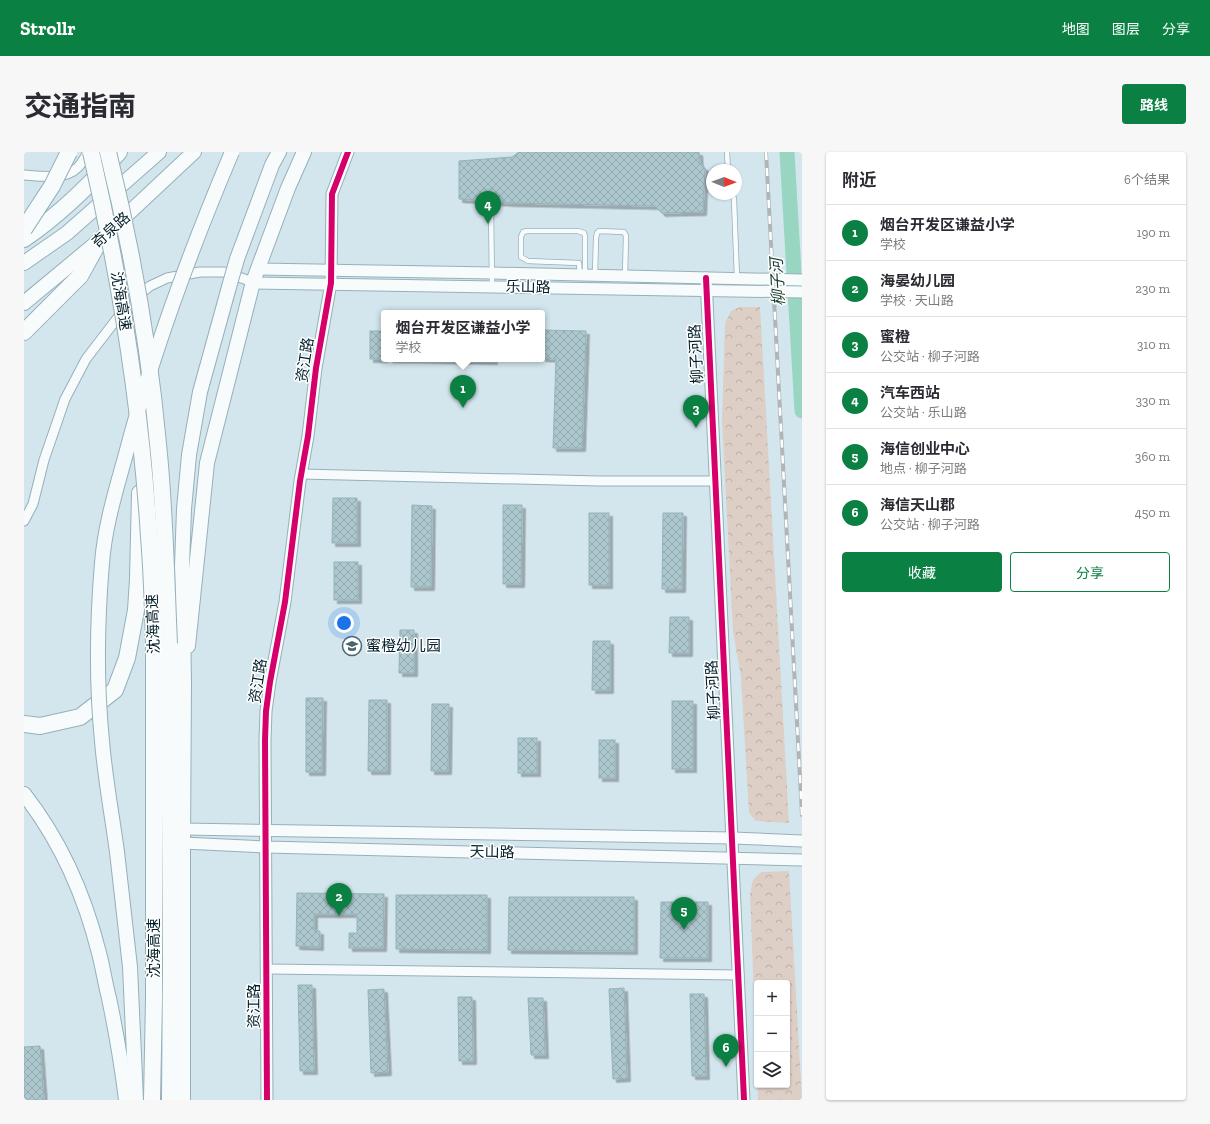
<!DOCTYPE html>
<html lang="zh">
<head>
<meta charset="utf-8">
<style>
	:root { --surface:#fff; --page:#f7f7f7; --text:#2b2b33; --muted:#7c7c81; --line:#e1e1e2; --accent:#0b8043 }
	body { margin:0; font-family:"Zilla Slab","Noto Sans SC",serif; background:var(--page); color:var(--text) }
	.controls { position:absolute; right:12px; bottom:12px; display:grid; overflow:hidden; border-radius:4px; box-shadow:0 1px 3px #0004 }
	.controls button { width:36px; height:36px; display:grid; place-items:center; padding:0; border:0; border-bottom:1px solid var(--line); background:var(--surface); color:var(--text); font:20px sans-serif }
	.compass { position:absolute; left:682px; top:12px; width:36px; height:36px; border-radius:50%; background:var(--surface); box-shadow:0 1px 3px #0004; rotate:91deg }
	.you { position:absolute; left:320px; top:471px; width:14px; height:14px; margin:-10px; border:3px solid #fff; border-radius:50%; background:#1a73e8; box-shadow:0 0 0 6px #1a73e833 }
	.badge { display:grid; place-items:center; width:26px; height:26px; border-radius:50%; background:var(--accent); color:#fff; font-size:13px; font-weight:700 }
	.pin { position:absolute; translate:-50% -33px; filter:drop-shadow(0 1px 2px #0008) }
	.pin::after { content:''; position:absolute; top:21px; width:14px; height:12px; background:inherit; clip-path:polygon(0 0,100% 0,50% 100%) }
	.popup { position:absolute; left:357px; top:158px; width:164px; height:52px; box-sizing:border-box; display:grid; place-content:center; border-radius:4px; background:var(--surface); filter:drop-shadow(0 1px 3px #0005); font-size:13px; white-space:nowrap; color:var(--muted) }
	.popup b { font-size:15px; color:var(--text) }
	.popup::after { content:''; position:absolute; left:50%; top:100%; margin-left:-8px; border:8px solid transparent; border-top-color:var(--surface) }
	.list { margin:0; padding:0; list-style:none }
	h2 { display:flex; justify-content:space-between; align-items:center; height:52px; margin:0; padding:0 16px; font-size:17px }
	h2 small { font-size:13px; font-weight:400; color:var(--muted) }
	.list li { display:grid; grid-template-columns:26px 1fr auto; gap:12px; align-items:center; box-sizing:border-box; height:56px; padding:0 16px; border-top:1px solid var(--line) }
	.list b { display:block; font-size:15px; white-space:nowrap }
	.list p { margin:0; font-size:13px; white-space:nowrap; color:var(--muted) }
	.list em { font-size:13px; font-style:normal; color:var(--muted) }
	.actions { display:flex; gap:8px; padding:12px 16px }
	.actions a { flex:1; padding:9px 0; border:1px solid var(--accent); border-radius:4px; text-align:center; font-size:14px; color:var(--accent) }
	.actions .main { background:var(--accent); color:#fff }
	.icon { flex:none; width:22px; height:22px; fill:none; stroke:currentColor; stroke-width:2; stroke-linecap:round; stroke-linejoin:round }
	.map { position:relative; flex:none; width:778px; height:948px; overflow:hidden; border-radius:4px }
	header { display:flex; align-items:center; gap:24px; box-sizing:border-box; height:56px; padding:0 20px; background:var(--accent); color:#fff }
	header strong { font-size:19px }
	nav { display:flex; gap:22px; margin-inline-start:auto; font-size:14px }
	.intro { display:flex; align-items:center; justify-content:space-between; box-sizing:border-box; height:96px; padding:0 24px }
	h1 { margin:0; font-size:28px }
	.button { padding:10px 18px; border-radius:4px; background:var(--accent); color:#fff; font-size:14px; font-weight:700 }
	main { display:flex; gap:24px; padding:0 24px }
	aside { flex:1; background:var(--surface); border-radius:4px; box-shadow:0 1px 3px #0004 }
	.map>svg:first-child { display:block }
</style>
</head>
<body>
<header>
<strong>Strollr</strong>
<nav><a>地图</a><a>图层</a><a>分享</a></nav>
</header>
<div class="intro"><h1>交通指南</h1><a class="button">路线</a></div>
<main>
<div class="map">
<svg width="778" height="948" viewBox="0 0 778 948">
	<defs>
		<pattern id="forest-crowns" width="20" height="18" patternUnits="userSpaceOnUse"><rect width="20" height="18" fill="#ddcec6"/><path d="M2 6a3 3 0 1 1 6 0M12 15a3 3 0 1 1 6 0" fill="none" stroke="#bcb0aa"/></pattern>
		<pattern id="building-cross-hatch" width="8" height="8" patternUnits="userSpaceOnUse"><rect width="8" height="8" fill="#acc7cd"/><path d="M0 0l8 8M0 8l8-8" fill="none" stroke="#92aab0"/></pattern>
		<filter id="shadow"><feDropShadow dx="3.5" dy="3.5" stdDeviation="0" flood-color="#0004"/></filter>
	</defs>
	<rect width="100%" height="100%" fill="#d3e6ee"/>
	<!-- forest -->
	<g fill="url(#forest-crowns)" fill-rule="evenodd">
		<path d="M716 155H736L765 671 732 669 725 661 717 525 709 479 698 269 701 171 707 159Z"/>
		<path d="M765 719 778 948H734L726 742 729 728 737 720ZM733 831H763V933H733Z"/>
	</g>
	<g fill="none" stroke-linecap="round" stroke-linejoin="round">
		<!-- river -->
		<path stroke="#98d6c2" stroke-width="15" d="M763 0 778 259"/>
	</g>
	<!-- building -->
	<g fill="url(#building-cross-hatch)" stroke="#94b3ba" filter="url(#shadow)">
		<path d="M495 0H675L676 12 681 16 679 60 638 61 631 54 486 51 435 47V9L488 5Z"/>
		<path d="M518 178 562 179 558 296H529L532 207 518 206Z"/>
		<rect x="346" y="179" width="14" height="28"/>
		<path d="M365 207H470V209Z"/>
		<path d="M309 346H333V391H308Z"/>
		<path d="M388 353 408 354 407 435H387Z"/>
		<path d="M479 353H498L497 432H479Z"/>
		<rect x="565" y="361" width="20" height="72"/>
		<path d="M639 361H659L658 437H638Z"/>
		<rect x="310" y="410" width="24" height="38"/>
		<path d="M646 465H665V501H645Z"/>
		<path d="M376 478H390V521H375Z"/>
		<path d="M569 489H586V538H568Z"/>
		<path d="M282 546H299L298 620H282Z"/>
		<path d="M345 548H363V619H344Z"/>
		<rect x="648" y="549" width="21" height="68"/>
		<path d="M408 552H425L424 619H407Z"/>
		<rect x="494" y="586" width="19" height="35"/>
		<rect x="575" y="588" width="16" height="38"/>
		<path d="M273 741 360 742 359 796H325V781H333V762H290V779H296V795L272 794Z"/>
		<path d="M372 743H463V798L372 797Z"/>
		<path d="M485 745H610V799L484 798Z"/>
		<path d="M637 750H684V806H636Z"/>
		<path d="M274 833H288L290 919H276Z"/>
		<path d="M600 836 603 926 589 927 585 837Z"/>
		<path d="M360 837 364 920 347 921 344 838Z"/>
		<path d="M666 842H680L682 924H668Z"/>
		<path d="M434 845H448L449 909H435Z"/>
		<path d="M504 846H519L521 903H507Z"/>
		<path d="M16 894 20 948H0V895Z"/>
	</g>
	<g fill="none" stroke-linecap="round" stroke-linejoin="round">
		<!-- service casing -->
		<g stroke="#95b0ba" stroke-width="6">
			<g id="service">
				<path d="M703 0 704 18"/>
				<path d="M709 42 710 48 713 126"/>
				<path d="M467 54 468 134"/>
				<path d="M556 123 555 111 504 109 497 105V85L499 80 503 79H554L560 81 561 84V123"/>
				<path d="M571 123 572 86 573 81 575 79 600 80 602 84 601 124"/>
			</g>
		</g>
		<!-- minor casing -->
		<g stroke="#95b0ba" stroke-width="11">
			<g id="minor">
				<path d="M0 23C16 24 41 28 53 16 58 12 61 5 64 0"/>
				<path d="M277 322 575 329H691"/>
				<path d="M0 369 9 352 20 308 41 247 62 207 105 151 126 134 143 126 176 120H200L229 130"/>
				<path d="M243 817 715 823"/>
			</g>
		</g>
		<!-- tertiary casing -->
		<g stroke="#95b0ba" stroke-width="13">
			<g id="tertiary">
				<path d="M234 117 468 121 778 128"/>
				<path d="M682 126 720 948"/>
				<path d="M229 131 778 140"/>
				<path d="M159 677 709 686 778 689"/>
				<path d="M159 691 242 695 778 708"/>
				<path d="M243 948 241 588 242 559 246 530 261 450 276 329 284 284 292 216 307 131 308 42 324 0"/>
			</g>
		</g>
		<!-- primary casing -->
		<g stroke="#95b0ba" stroke-width="16">
			<path id="primary" d="M164 494 183 311 229 130 264 36 280 0"/>
		</g>
		<!-- trunk casing -->
		<g stroke="#95b0ba" stroke-width="16">
			<g id="trunk">
				<path d="M213 107 248 13 255 0"/>
				<path d="M0 111 43 81 135 0"/>
				<path d="M0 151 76 88 170 0"/>
				<path d="M0 642C36 688 61 745 75 801 79 816 81 831 85 846 92 880 98 914 102 948"/>
				<path d="M93 700 106 815 112 948"/>
				<path d="M159 948V691L160 530 158 414 160 357 165 303 176 240 205 135"/>
			</g>
		</g>
		<!-- motorway casing -->
		<g stroke="#95b0ba" stroke-width="18">
			<g id="motorway">
				<path d="M0 87C35 63 67 32 95 0"/>
				<path d="M0 180 56 124 76 88"/>
				<path d="M145 492 147 816 146 948"/>
				<path d="M0 572 16 574 56 565 91 538 103 506 112 458 114 427 116 341"/>
				<path d="M128 948 130 847V491"/>
			</g>
		</g>
		<!-- service -->
		<use href="#service" stroke="#f8fbfc" stroke-width="4.5"/>
		<!-- minor -->
		<use href="#minor" stroke="#f8fbfc" stroke-width="9"/>
		<!-- tertiary -->
		<use href="#tertiary" stroke="#f8fbfc" stroke-width="11"/>
		<!-- primary -->
		<use href="#primary" stroke="#f8fbfc" stroke-width="14"/>
		<!-- trunk -->
		<use href="#trunk" stroke="#f8fbfc" stroke-width="14"/>
		<!-- motorway -->
		<use href="#motorway" stroke="#f8fbfc" stroke-width="16"/>
		<!-- rail casing -->
		<g stroke="#b0b6b8" stroke-width="4">
			<path id="rail" d="M742 0 778 663"/>
		</g>
		<!-- rail -->
		<use href="#rail" stroke="#fff" stroke-width="2.5" stroke-dasharray="8" stroke-linecap="butt"/>
		<!-- trunk-bridge casing -->
		<g stroke="#95b0ba" stroke-width="16" stroke-linecap="butt">
			<g id="trunk-bridge">
				<path d="M205 135 213 107"/>
				<path d="M93 700C88 663 81 626 78 589 72 529 73 470 78 411 81 372 93 335 103 298 130 196 167 97 208 0"/>
			</g>
		</g>
		<!-- motorway-bridge casing -->
		<g stroke="#95b0ba" stroke-width="18" stroke-linecap="butt">
			<g id="motorway-bridge">
				<path d="M67 0C96 126 117 256 125 385 128 420 129 456 130 491"/>
				<path d="M84 0C108 97 125 193 134 292 141 358 142 425 145 492"/>
				<path d="M0 77 28 34 45 0"/>
			</g>
		</g>
		<!-- trunk-bridge -->
		<use href="#trunk-bridge" stroke="#f8fbfc" stroke-width="14"/>
		<!-- motorway-bridge -->
		<use href="#motorway-bridge" stroke="#f8fbfc" stroke-width="16"/>
		<!-- cycleway casing -->
		<g stroke="#fff" stroke-width="8">
			<g id="cycleway">
				<path d="M682 126 720 948"/>
				<path d="M243 948 241 588 242 559 246 530 261 450 276 329 284 284 292 216 307 131 308 42 324 0"/>
			</g>
		</g>
		<!-- cycleway -->
		<use href="#cycleway" stroke="#d6006c" stroke-width="6"/>
	</g>
	<!-- icons -->
	<defs>
		<g id="school-ring" transform="scale(1)"><circle r="9.5" fill="#fff" stroke="#4b656f" stroke-width="1.5"/><path d="M0-5L7-2L0 1L-7-2ZM-4 1L0 2.5L4 1V4Q0 6-4 4Z" fill="#4b656f"/></g>
	</defs>
	<g fill-rule="evenodd">
		<use href="#school-ring" x="328" y="494"/>
	</g>
	<g text-anchor="middle" stroke-width="3" stroke-linejoin="round" paint-order="stroke">
		<!-- street labels -->
		<g font-size="15" fill="#021f2a" stroke="#fff">
			<text transform="translate(87 78) rotate(-42)" y="5">奇泉路</text>
			<text transform="translate(504 135) rotate(1)" y="5">乐山路</text>
			<text transform="translate(97 149) rotate(81)" y="5">沈海高速</text>
			<text transform="translate(672 202) rotate(-93)" y="5">柳子河路</text>
			<text transform="translate(281 208) rotate(-81)" y="5">资江路</text>
			<text transform="translate(129 472) rotate(-92)" y="5">沈海高速</text>
			<text transform="translate(234 529) rotate(-81)" y="5">资江路</text>
			<text transform="translate(689 538) rotate(-93)" y="5">柳子河路</text>
			<text transform="translate(468 700) rotate(1)" y="5">天山路</text>
			<text transform="translate(130 796) rotate(-90)" y="5">沈海高速</text>
			<text transform="translate(230 854) rotate(-90)" y="5">资江路</text>
		</g>
		<!-- poi labels -->
		<g font-size="15" fill="#021f2a" stroke="#fff" text-anchor="start">
			<text x="342" y="499">蜜橙幼儿园</text>
		</g>
		<!-- water labels -->
		<g font-size="16" font-style="italic" fill="#193e30" stroke="#fff">
			<text transform="translate(753 130) rotate(-93)" y="6">柳子河</text>
		</g>
	</g>
</svg>
<div class="controls">
<button>+</button>
<button>−</button>
<button><svg class="icon" aria-label="layers" viewBox="0 0 24 24"><path d="M12 4l9 5-9 5-9-5zM3 14l9 5 9-5"/></svg></button>
</div>
<svg class="compass" viewBox="-18 -18 36 36"><path d="M0-13l5 13h-10z" fill="#e53935"/><path d="M0 13l5-13h-10z" fill="#7c7c81"/></svg>
<div class="you"></div>
<div class="pin badge" style="left:439px;top:256px">1</div>
<div class="popup"><b>烟台开发区谦益小学</b>学校</div>
<div class="pin badge" style="left:315px;top:764px">2</div>
<div class="pin badge" style="left:672px;top:276px">3</div>
<div class="pin badge" style="left:464px;top:72px">4</div>
<div class="pin badge" style="left:660px;top:778px">5</div>
<div class="pin badge" style="left:702px;top:915px">6</div>
</div>
<aside>
<h2>附近<small>6个结果</small></h2>
<ul class="list">
<li><span class="badge">1</span><div><b>烟台开发区谦益小学</b><p>学校</p></div><em>190 m</em></li>
<li><span class="badge">2</span><div><b>海晏幼儿园</b><p>学校 · 天山路</p></div><em>230 m</em></li>
<li><span class="badge">3</span><div><b>蜜橙</b><p>公交站 · 柳子河路</p></div><em>310 m</em></li>
<li><span class="badge">4</span><div><b>汽车西站</b><p>公交站 · 乐山路</p></div><em>330 m</em></li>
<li><span class="badge">5</span><div><b>海信创业中心</b><p>地点 · 柳子河路</p></div><em>360 m</em></li>
<li><span class="badge">6</span><div><b>海信天山郡</b><p>公交站 · 柳子河路</p></div><em>450 m</em></li>
</ul>
<div class="actions"><a class="main">收藏</a><a>分享</a></div>
</aside>
</main>
</body>
</html>
